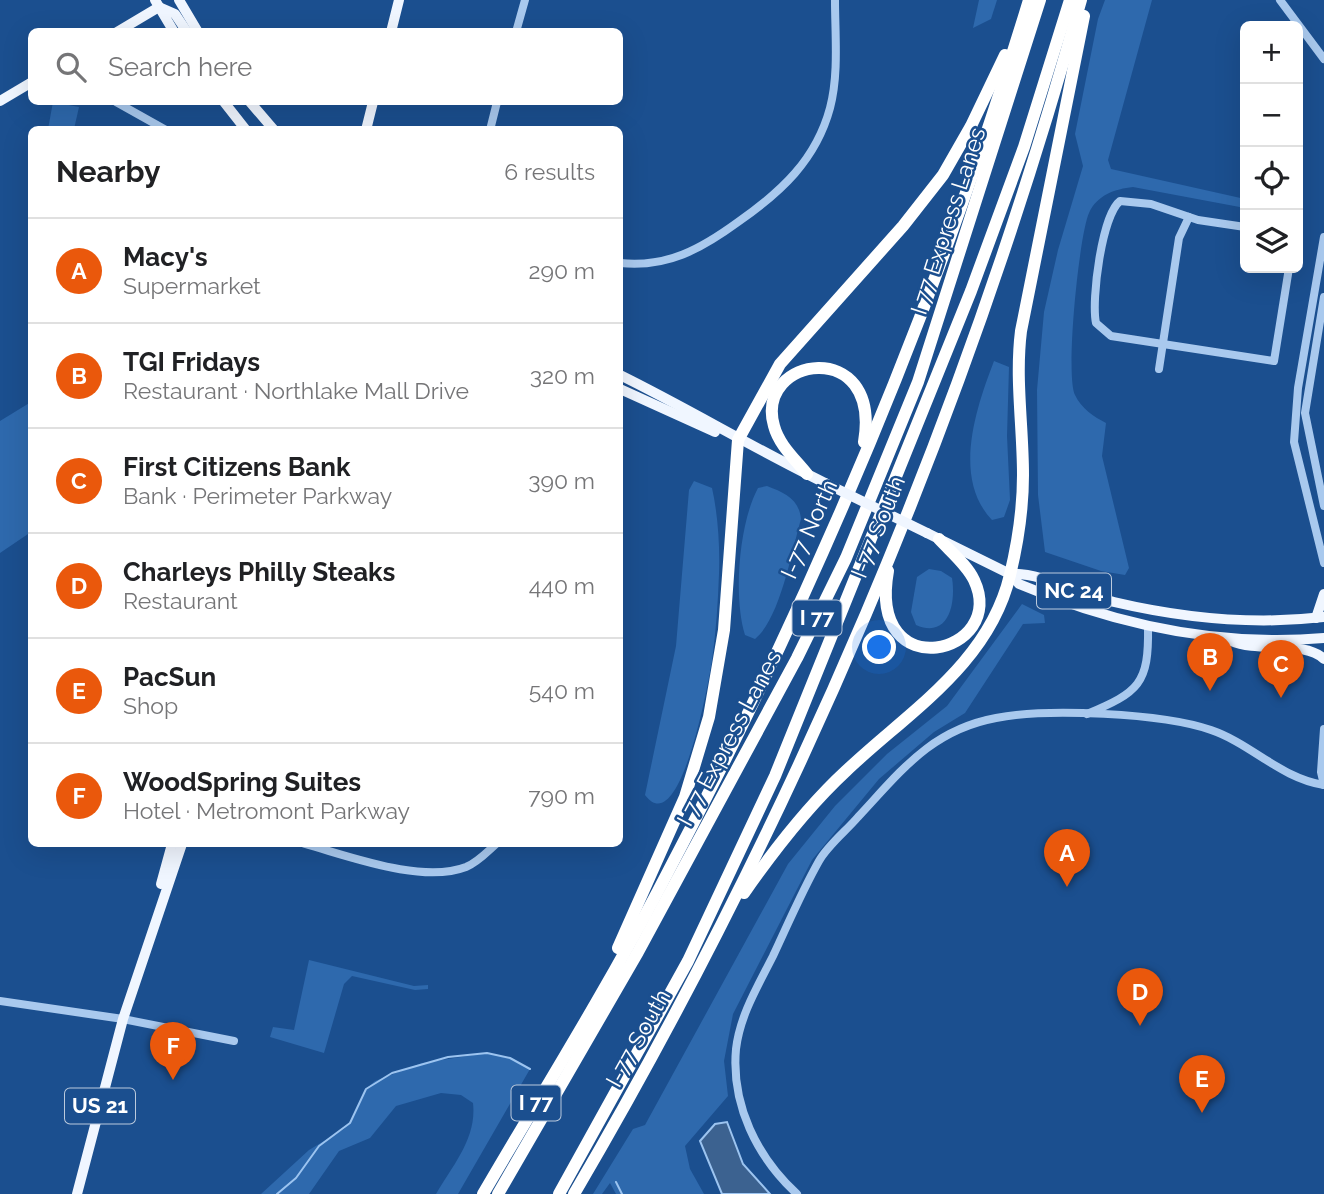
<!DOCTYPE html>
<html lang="en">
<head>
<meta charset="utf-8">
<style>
	:root { --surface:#fff; --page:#f2f2f2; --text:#202124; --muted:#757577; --line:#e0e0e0; --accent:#ea580c }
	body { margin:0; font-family:Raleway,sans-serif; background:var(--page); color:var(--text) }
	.controls { position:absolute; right:21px; top:21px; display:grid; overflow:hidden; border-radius:10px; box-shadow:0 7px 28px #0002 }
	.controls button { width:63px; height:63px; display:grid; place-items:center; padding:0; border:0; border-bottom:2px solid var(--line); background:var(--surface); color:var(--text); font:35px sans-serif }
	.you { position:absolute; left:880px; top:648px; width:24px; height:24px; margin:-18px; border:5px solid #fff; border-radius:50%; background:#1a73e8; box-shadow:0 0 0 10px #1a73e833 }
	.badge { display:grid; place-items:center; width:46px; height:46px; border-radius:50%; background:var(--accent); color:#fff; font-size:23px; font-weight:700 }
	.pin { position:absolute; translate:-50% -58px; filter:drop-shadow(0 2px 4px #0008) }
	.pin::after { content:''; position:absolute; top:37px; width:24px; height:21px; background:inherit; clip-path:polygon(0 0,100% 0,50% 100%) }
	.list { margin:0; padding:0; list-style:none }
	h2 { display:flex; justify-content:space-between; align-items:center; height:91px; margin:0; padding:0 28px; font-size:30px }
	h2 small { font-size:23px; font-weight:400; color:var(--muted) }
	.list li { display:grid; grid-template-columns:46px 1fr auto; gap:21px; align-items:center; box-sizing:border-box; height:105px; padding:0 28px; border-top:2px solid var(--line) }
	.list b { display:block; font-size:26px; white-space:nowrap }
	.list p { margin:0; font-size:23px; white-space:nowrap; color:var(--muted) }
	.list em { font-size:23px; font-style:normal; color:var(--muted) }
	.icon { flex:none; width:38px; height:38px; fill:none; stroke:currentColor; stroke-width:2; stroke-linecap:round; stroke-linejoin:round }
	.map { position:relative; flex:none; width:1324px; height:1194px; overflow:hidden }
	.search { position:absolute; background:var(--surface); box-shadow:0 7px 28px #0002; left:28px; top:28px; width:595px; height:77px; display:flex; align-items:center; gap:18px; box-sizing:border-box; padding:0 24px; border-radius:10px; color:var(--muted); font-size:26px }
	.panel { position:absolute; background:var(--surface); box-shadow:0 7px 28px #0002; left:28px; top:126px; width:595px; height:721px; border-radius:10px }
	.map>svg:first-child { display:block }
</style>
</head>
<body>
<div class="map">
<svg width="1324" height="1194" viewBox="0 0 1324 1194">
	<rect width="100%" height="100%" fill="#1b4f8f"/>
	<!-- green -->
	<g fill="#2e69ad">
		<path d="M979 0H997L991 19 973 28Z"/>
		<path d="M1105 0H1152L1108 160 1111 169 1245 199V208L1133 187C1115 189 1097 195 1089 213 1079 235 1065 376 1075 395 1081 408 1094 417 1106 423L1102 456 1129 568 1125 575 1101 571 1045 552 1038 495 1037 390 1044 312 1058 250 1083 166 1075 134 1098 19Z"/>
		<path d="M53 102 79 107 74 129H48Z"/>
		<path d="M994 361 1009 367 1007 436 1010 500 1004 517 992 520C952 478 976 408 994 361Z"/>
		<path d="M31 402V532L0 553V421Z"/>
		<path d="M694 481 712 488C718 515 720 546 719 574 718 602 716 632 712 660 709 681 680 842 645 795L676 646 689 490Z"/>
		<path d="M767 486C785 493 799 499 801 519 792 550 780 619 755 639L745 635C733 597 739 523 758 488Z"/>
		<path d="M929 569 941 571 952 578C956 603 949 639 916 625L911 612 917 577Z"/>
		<path d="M1022 604 1044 615 1045 623 1023 624 965 713 934 732 879 779 812 860 733 1014 724 1061 728 1096 685 1146 690 1169 704 1194H616L610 1183 602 1194H593L633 1129 645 1125 788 864 835 806 887 754 947 706Z"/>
		<path d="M309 960 414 986 428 985V989L415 990 352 976 344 984 324 1053 270 1037 273 1027 294 1030Z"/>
		<path d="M487 1053 510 1058 530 1069 458 1194H436C453 1165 477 1138 473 1103L461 1095 441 1093 396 1106 370 1138 339 1151 309 1194H261L309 1150 344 1129 354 1116 366 1089 375 1081 422 1063Z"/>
	</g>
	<!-- water -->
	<path fill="#3c6290" stroke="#9cc4f0" stroke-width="2" d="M727 1122 743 1164 770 1194H722L700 1141 715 1124Z"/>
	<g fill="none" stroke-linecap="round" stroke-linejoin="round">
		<!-- stream -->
		<g stroke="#9cc4f0" stroke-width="2">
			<path d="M616 1182 622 1194"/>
			<path d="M277 1194 296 1178 319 1146 350 1123 366 1089 392 1073 448 1057 487 1053 510 1058 530 1069"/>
		</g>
		<!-- minor -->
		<g stroke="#a9c9ee" stroke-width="8">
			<path d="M1280 0 1324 59"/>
			<path d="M516 32 525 0"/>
			<path d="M116 102 166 130"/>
			<path d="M490 130 497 102"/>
			<path d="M1245 227 1198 220 1151 204 1120 201C1102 215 1091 300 1096 323L1111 336 1274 361 1289 268"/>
			<path d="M1324 237 1298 388 1294 442 1324 563"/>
			<path d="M620 263C667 268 701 249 738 222 781 192 816 160 830 108 839 74 835 35 835 0"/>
			<path d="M1324 297 1305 413 1324 506"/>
			<path d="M1159 369 1179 238 1189 217"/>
			<path d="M1087 714C1139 692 1149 684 1148 627"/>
			<path d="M1324 729 1321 772 1324 785"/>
			<path d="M305 844C349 856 422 884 466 867 478 862 487 852 496 844"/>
			<path d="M0 1001 123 1019 234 1041"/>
			<path d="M797 1194C757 1157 731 1105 736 1049 740 1015 758 986 773 956 788 924 802 891 819 861 828 845 846 831 858 817 901 771 931 730 996 718 1046 708 1162 713 1211 730 1252 744 1280 778 1324 785"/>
		</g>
		<!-- major -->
		<g stroke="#f0f6ff" stroke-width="10">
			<path d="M155 0 174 32"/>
			<path d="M179 0 198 32"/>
			<path d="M159 7 175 14 187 32"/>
			<path d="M117 32 159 7"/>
			<path d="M391 32 399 0"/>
			<path d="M0 101 32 82"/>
			<path d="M224 102 246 130"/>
			<path d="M250 102 274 130"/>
			<path d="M366 130 373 102"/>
			<path d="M620 375C689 409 755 449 825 483"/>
			<path d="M620 389 715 432"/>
			<path d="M927 533 1010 574 1019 584C1116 625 1218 647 1324 638"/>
			<path d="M1010 574C1035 571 1086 595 1114 602 1182 618 1255 625 1324 617"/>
			<path d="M1316 618 1324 594"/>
			<path d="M1231 641C1259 653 1305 640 1324 659"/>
			<path d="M161 884 172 844"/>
			<path d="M77 1194 123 1019 182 844"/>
		</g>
		<!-- highway -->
		<g stroke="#fff" stroke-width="12">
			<path d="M807 474C795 459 779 445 774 426 754 356 882 336 864 442"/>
			<path d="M888 571C867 689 1009 654 974 580 967 565 951 552 939 539"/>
			<path d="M744 893C774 850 807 807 846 771 908 712 989 664 1010 575 1018 542 1023 508 1023 475 1023 426 1015 379 1021 331L1084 16"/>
			<path d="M618 948 685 797 709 717 724 630 738 440 780 364 903 226 943 175 971 126 1005 55"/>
			<path d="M483 1194C542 1093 604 994 658 891 808 607 936 308 1029 0"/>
			<path d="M498 1194 638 952 797 658 846 558 918 382 1040 0"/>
			<path d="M559 1194 688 961 775 776 971 291 1024 147 1070 0"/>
			<path d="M574 1194C793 821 965 417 1081 0"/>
		</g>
		<!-- major-bridge -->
		<path stroke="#f0f6ff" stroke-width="10" d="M825 483 927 533"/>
	</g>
	<g text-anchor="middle" stroke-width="5" stroke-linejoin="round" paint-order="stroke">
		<!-- shield labels -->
		<g fill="#1b4f8f" stroke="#bbcadd" stroke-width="2">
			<rect x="1037" y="573.5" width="74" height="35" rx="5"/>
			<rect x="792.5" y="600.5" width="49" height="35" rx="5"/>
			<rect x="511.5" y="1085.5" width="49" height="35" rx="5"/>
			<rect x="65" y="1088.5" width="70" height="35" rx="5"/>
		</g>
		<g font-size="21" font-weight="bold" fill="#fff">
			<text x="1074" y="598">NC 24</text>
			<text x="817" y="625">I 77</text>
			<text x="536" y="1110">I 77</text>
			<text x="100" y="1113">US 21</text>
		</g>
		<!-- street labels -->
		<g font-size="23" fill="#fff" stroke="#1b4f8f">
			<text transform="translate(948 221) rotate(-72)" y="8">I 77 Express Lanes</text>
			<text transform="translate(878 527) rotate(-68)" y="8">I-77 South</text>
			<text transform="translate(809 529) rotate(-66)" y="8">I-77 North</text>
			<text transform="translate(729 738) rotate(-62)" y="8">I 77 Express Lanes</text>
			<text transform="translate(638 1038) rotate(-61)" y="8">I-77 South</text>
		</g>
	</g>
</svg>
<div class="controls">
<button>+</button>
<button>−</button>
<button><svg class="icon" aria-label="locate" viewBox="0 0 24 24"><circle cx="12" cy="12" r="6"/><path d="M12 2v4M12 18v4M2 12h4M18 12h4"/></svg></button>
<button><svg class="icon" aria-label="layers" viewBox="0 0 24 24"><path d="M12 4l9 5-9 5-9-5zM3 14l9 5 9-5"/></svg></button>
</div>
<div class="you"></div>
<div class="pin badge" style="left:1067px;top:887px">A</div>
<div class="pin badge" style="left:1210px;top:691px">B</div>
<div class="pin badge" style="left:1281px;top:698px">C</div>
<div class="pin badge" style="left:1140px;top:1026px">D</div>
<div class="pin badge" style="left:1202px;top:1113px">E</div>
<div class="pin badge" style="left:173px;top:1080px">F</div>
<div class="search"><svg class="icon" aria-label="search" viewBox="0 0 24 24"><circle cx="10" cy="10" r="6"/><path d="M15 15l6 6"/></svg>Search here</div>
<section class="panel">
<h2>Nearby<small>6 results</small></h2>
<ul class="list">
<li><span class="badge">A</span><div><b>Macy's</b><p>Supermarket</p></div><em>290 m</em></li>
<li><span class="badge">B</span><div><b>TGI Fridays</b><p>Restaurant · Northlake Mall Drive</p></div><em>320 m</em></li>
<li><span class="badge">C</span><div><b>First Citizens Bank</b><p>Bank · Perimeter Parkway</p></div><em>390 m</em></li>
<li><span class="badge">D</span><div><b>Charleys Philly Steaks</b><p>Restaurant</p></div><em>440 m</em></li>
<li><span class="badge">E</span><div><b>PacSun</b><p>Shop</p></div><em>540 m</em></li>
<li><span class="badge">F</span><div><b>WoodSpring Suites</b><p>Hotel · Metromont Parkway</p></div><em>790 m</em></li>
</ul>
</section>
</div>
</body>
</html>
